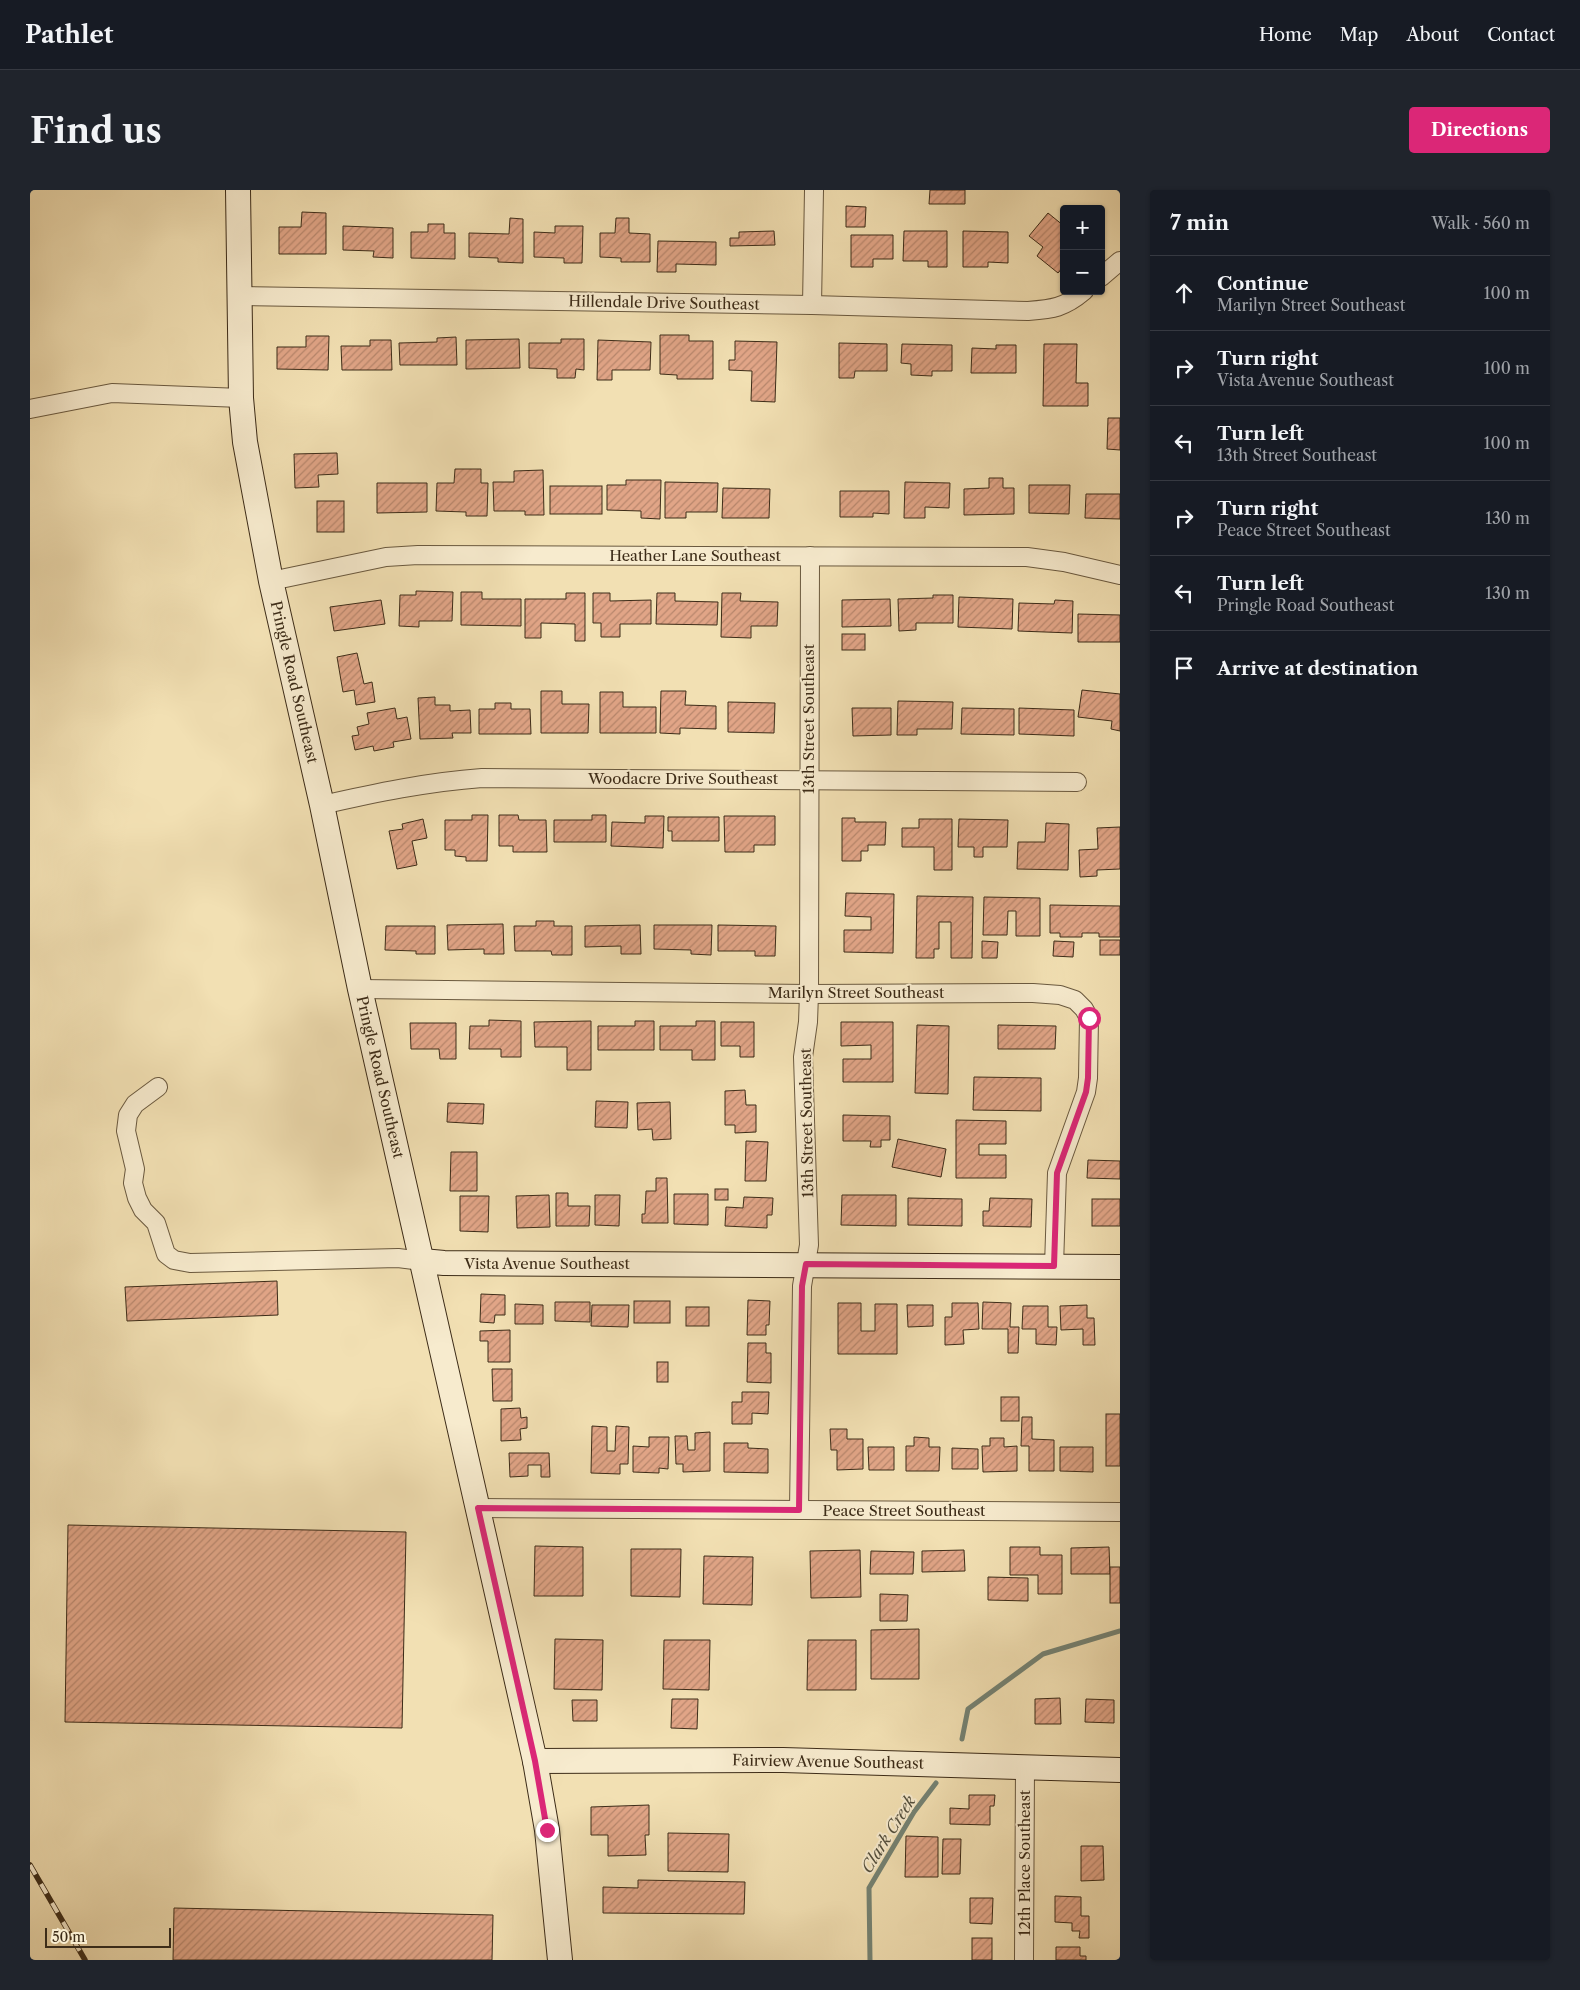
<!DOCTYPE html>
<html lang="en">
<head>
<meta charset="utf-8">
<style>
	:root { --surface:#171b24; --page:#20242c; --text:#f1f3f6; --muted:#9ea1a6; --line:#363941; --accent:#db2777 }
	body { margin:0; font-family:"Libre Caslon Text",serif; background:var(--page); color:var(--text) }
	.controls { position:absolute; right:15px; top:15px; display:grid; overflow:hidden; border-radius:5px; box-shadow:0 1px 4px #0004 }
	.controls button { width:45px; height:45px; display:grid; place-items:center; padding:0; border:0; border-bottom:1px solid var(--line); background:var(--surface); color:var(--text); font:25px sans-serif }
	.scale { position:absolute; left:15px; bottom:12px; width:126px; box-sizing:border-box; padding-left:5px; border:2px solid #3d2c18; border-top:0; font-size:14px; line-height:18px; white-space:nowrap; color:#3d2c18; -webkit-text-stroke:4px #f7ebce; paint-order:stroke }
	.stop { position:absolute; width:15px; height:15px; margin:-11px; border:4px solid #db2777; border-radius:50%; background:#fff }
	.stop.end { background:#db2777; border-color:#fff; box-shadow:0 1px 5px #0008 }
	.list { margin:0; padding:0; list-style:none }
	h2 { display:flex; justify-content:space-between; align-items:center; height:65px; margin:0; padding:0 20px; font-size:21px }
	h2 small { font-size:16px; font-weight:400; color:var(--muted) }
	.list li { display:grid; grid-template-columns:32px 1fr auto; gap:15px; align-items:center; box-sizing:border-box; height:75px; padding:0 20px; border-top:1px solid var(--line) }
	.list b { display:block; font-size:19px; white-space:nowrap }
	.list p { margin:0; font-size:16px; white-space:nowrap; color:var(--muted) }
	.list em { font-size:16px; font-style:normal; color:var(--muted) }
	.icon { flex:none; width:28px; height:28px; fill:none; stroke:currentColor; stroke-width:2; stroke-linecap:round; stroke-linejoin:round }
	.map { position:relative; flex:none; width:1090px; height:1770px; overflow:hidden; border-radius:5px }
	header { display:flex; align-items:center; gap:30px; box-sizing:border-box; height:70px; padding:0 25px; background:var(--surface); border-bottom:1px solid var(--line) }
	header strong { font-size:24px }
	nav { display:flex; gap:28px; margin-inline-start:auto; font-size:18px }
	.intro { display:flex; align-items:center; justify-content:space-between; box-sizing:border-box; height:120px; padding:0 30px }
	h1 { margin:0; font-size:35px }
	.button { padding:12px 22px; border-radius:5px; background:var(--accent); color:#fff; font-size:18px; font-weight:700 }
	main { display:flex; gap:30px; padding:0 30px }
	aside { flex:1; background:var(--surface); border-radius:5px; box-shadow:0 1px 4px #0004 }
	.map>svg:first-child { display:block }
</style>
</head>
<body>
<header>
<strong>Pathlet</strong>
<nav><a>Home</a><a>Map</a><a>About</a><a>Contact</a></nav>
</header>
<div class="intro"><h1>Find us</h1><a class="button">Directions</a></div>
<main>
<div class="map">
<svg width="1090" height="1770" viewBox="0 0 1090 1770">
	<defs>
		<pattern id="building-hatch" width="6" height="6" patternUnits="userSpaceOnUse" patternTransform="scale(1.25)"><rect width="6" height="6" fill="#e1a587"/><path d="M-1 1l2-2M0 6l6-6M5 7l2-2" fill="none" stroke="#b8876d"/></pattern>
	</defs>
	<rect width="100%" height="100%" fill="#f2e0b3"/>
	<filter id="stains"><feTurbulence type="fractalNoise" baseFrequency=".004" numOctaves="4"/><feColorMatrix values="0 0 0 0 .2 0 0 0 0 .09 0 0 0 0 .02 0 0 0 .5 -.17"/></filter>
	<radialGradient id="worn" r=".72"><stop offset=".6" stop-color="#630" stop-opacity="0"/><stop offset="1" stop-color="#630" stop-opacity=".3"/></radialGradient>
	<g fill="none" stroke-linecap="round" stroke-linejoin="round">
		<!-- stream -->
		<g stroke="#758374" stroke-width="5">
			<path d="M932 1549 938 1519 1013 1464 1090 1441"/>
			<path d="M840 1770 839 1698 884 1622 906 1593"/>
		</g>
	</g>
	<!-- building -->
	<g fill="url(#building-hatch)" stroke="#3d2c18">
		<path d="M900 0H935V14H899Z"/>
		<path d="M816 16 836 17 835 37H816Z"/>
		<path d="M272 22 296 23V64H249V37H271Z"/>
		<path d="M1018 23 1034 36V76L1028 83 1007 66 1013 57 999 46Z"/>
		<path d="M480 28 493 29V73L468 72V68L439 67V43L479 44Z"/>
		<path d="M586 28H599V43L620 44V72H591V68L570 67V43H585Z"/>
		<path d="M398 34H414V43H425V69L381 68V42H398Z"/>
		<path d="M313 36 363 38V68L343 67 344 61 313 60Z"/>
		<path d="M525 36H553L552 73H534V68L504 67V42L525 43Z"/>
		<path d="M744 41 745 55 700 56V48H709V42Z"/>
		<path d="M874 41H917V77H898V71H873Z"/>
		<path d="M933 41 978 42V73L958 72V77H933Z"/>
		<path d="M821 45H863V69H843V77H821Z"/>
		<path d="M628 51 686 52V75L646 74V82H627Z"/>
		<path d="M630 145H659V151H683V189H647V185L630 184Z"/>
		<path d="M276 146H299L298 180 247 179V157H276Z"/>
		<path d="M426 147 427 175H370L369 153 407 152V148Z"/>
		<path d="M489 149 490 178 436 179V150Z"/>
		<path d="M531 149H554V180L546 179 545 188H527V179L499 178V153H531Z"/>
		<path d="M340 150H361L362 180H312L311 156H340Z"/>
		<path d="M568 150 621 152 620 180H582V190H567Z"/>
		<path d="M705 151 747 152 745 212 721 211 722 181 699 180V170H705Z"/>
		<path d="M809 153 857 154V181H825L824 188H809Z"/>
		<path d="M872 154 922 155V181H902V186L881 185V174L871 173Z"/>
		<path d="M1014 154H1047L1046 193H1058V216H1013Z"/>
		<path d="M966 155H986V183H941L942 158 966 159Z"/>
		<path d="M1078 228H1090V260L1077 259Z"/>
		<path d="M307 263 308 284 288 285 289 297 265 298 264 264Z"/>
		<path d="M425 279H451V293H458L457 326H436V322L406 321 407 293H424Z"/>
		<path d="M513 280 514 325H495V321H464L463 292H484V281Z"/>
		<path d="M959 288H973V298H984V324L934 325V299L959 298Z"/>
		<path d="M596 290H631L630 329 611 328V321L577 320V295H596Z"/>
		<path d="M635 292 688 293 687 322H656V328H635Z"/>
		<path d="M875 292 920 293 919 318 895 317V328H874Z"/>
		<path d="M347 293H397V322L347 323Z"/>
		<path d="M999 295H1040L1039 324 999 323Z"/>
		<rect x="520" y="296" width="52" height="28"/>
		<path d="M693 298 740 299 739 328H692Z"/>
		<path d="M810 301H859V324L843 323V327H810Z"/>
		<path d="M1056 304H1090V329L1055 328Z"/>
		<rect x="287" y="311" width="27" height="31"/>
		<path d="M386 401 423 402 422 431H389V437L369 436 370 405H386Z"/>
		<path d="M431 402H452V409H491V436L431 435Z"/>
		<path d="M536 403H555V451H545V434L511 433V448H495V409H536Z"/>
		<path d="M563 403H580V411L621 410V434H590V447H571V433H563Z"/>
		<path d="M627 403H645V411L688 412 687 435 626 434Z"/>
		<path d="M692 403H711L710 411 748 412 747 436H721V448L691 447Z"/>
		<path d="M903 405H923V433H886V440L869 441 868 409 903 408Z"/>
		<path d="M929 407 983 409 982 439 928 437Z"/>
		<path d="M860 409 861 436 812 437V410Z"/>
		<path d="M351 410 355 434 304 441 300 417Z"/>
		<path d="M1025 410 1043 411 1042 443 988 441 989 413 1024 414Z"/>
		<path d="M1048 424 1090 425V452H1048Z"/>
		<rect x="812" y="444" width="23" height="16"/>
		<path d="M327 463 334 494 342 492 345 512 326 515 324 500 313 502 307 467Z"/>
		<path d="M1052 500 1090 504V541L1081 539 1082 531 1048 527Z"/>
		<path d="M511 501H532V514H559L558 543H511Z"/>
		<path d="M631 501H656L655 515 686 516V539L650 538V544L630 543Z"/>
		<path d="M570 502H593V517H626V543H570Z"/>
		<path d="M405 507V515H420V521L440 520 441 543H422L423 548 390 549 388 508Z"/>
		<path d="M868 511 923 512 922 539H887V545H867Z"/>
		<path d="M698 512 745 513 744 543 698 542Z"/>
		<path d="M465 513H481V519H500L501 544H449V519H465Z"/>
		<path d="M365 518 367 529 377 527 381 549 363 552 364 557 344 561 343 556 325 560 322 546 329 545 327 537 339 534 337 523Z"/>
		<path d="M822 518H861V545L823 546Z"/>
		<path d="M932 518 984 519V545L931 544Z"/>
		<path d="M989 518 1044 520V546L989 544Z"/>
		<path d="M442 625H458L457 671H436V667L425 666V660H415V630H442Z"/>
		<path d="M469 625H488L489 630H516L517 662H483V656H469Z"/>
		<path d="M562 625H576V652H524V630H562Z"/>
		<path d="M615 626H634L633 658 581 656 582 632 615 633Z"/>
		<path d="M694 626H745V655H724V662H695Z"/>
		<path d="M638 627H689V651H642V641H638Z"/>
		<path d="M812 628H825V632H856L855 655H838V661H831V671H812Z"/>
		<path d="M393 629 397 648 382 651 387 675 367 679 359 641 373 639 372 634Z"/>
		<path d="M889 629H922V680H904V657H872V638H889Z"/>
		<path d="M929 629 978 630 977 657H953V667H944V657H928Z"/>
		<path d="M1016 633 1039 634 1038 680 987 679 988 652H1015Z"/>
		<path d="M1090 637V679L1067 680V686L1050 687 1049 660 1068 659 1067 638Z"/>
		<path d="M816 703 864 704 863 763 814 762V740H841V727L815 726Z"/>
		<path d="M887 706 943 707 942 768H921V732H909V759H904V768H886Z"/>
		<path d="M954 707 1010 708V746H986V721H978L977 745H953Z"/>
		<path d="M1020 715 1090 716V747H1069V743H1052V747H1030V743H1020Z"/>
		<path d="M506 731H524V736H542V765H522L521 761H485L484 736H506Z"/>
		<path d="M473 734 474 764H454V759L418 760 417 735Z"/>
		<path d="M610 735 611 764H591V756L555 757V736Z"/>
		<path d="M624 735H682L681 765 661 764V760L624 759Z"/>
		<path d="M688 735 746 736 745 766H725V761H688Z"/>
		<path d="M356 736H405V764H386V761L355 760Z"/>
		<rect x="1070" y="750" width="20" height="15"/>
		<path d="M952 751 968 752 967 768H952Z"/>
		<path d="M1024 751 1044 752 1043 767 1023 766Z"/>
		<path d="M459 830 491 831V867H471V859H439L440 836H459Z"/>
		<path d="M561 831V880H537V857H505L504 832Z"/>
		<path d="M605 831H624V860H568V836H605Z"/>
		<path d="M666 831H685V870H662V860H630V836H666Z"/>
		<path d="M691 832H724V867H710V856H691Z"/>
		<path d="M811 832H863V892H813V869H841V855L811 856Z"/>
		<path d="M380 833H426V869H410L409 859H381Z"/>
		<path d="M887 835 919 836 918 904 885 903Z"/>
		<path d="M968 835 1026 836 1025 859H968Z"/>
		<path d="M944 887 1011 888V921L943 920Z"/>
		<path d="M715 900 716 915H726V942L705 943V935H695V901Z"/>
		<path d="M566 911 598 912 597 938 565 937Z"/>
		<path d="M640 912 641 949 623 950 622 939 608 940 607 913Z"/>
		<path d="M418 913 454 914 453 934 417 932Z"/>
		<path d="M813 925 860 926V950H851V957H840L841 951H813Z"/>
		<path d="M926 930 976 931V954H949V965H976V988H926Z"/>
		<path d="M868 949 916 959 911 987 862 977Z"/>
		<path d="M716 951 738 952 736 991H715Z"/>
		<path d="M421 962H447V1001H420Z"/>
		<path d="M1058 970 1090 971V989L1057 988Z"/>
		<path d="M626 988H637L638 1033H612V1024H615L616 1001H626Z"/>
		<rect x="685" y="999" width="13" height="11"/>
		<path d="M526 1003H538V1016H560L559 1036H526Z"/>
		<path d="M644 1004H678V1035L644 1034Z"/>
		<path d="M519 1005 520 1037 487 1038 486 1006Z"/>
		<path d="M565 1005H590L589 1036 565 1035Z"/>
		<path d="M812 1005H866V1036L811 1035Z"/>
		<path d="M430 1006H459L458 1042 430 1041Z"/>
		<path d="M714 1007 743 1008 742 1025H737V1038L695 1036 696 1017 713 1018Z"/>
		<path d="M878 1008 932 1009V1036L878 1035Z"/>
		<path d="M960 1008 1002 1009 1001 1037 953 1036V1021H959Z"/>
		<rect x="1062" y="1009" width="28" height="27"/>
		<path d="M247 1091 248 1125 97 1131 95 1097Z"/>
		<path d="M451 1104 475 1105V1125H465L464 1133 450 1132Z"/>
		<path d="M718 1110 740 1111 739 1135H736V1145H717Z"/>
		<rect x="604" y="1111" width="36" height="22"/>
		<path d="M525 1112H560V1132L525 1131Z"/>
		<path d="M953 1112 981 1113 980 1137H989L988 1163H978V1139H952Z"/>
		<path d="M808 1113H831V1141H845V1114H867V1164H808Z"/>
		<path d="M922 1113H948L949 1139 933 1140 934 1154 915 1155V1127H922Z"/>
		<path d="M485 1114 513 1115V1134H485Z"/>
		<path d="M562 1115H599L598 1137 561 1136Z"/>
		<path d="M877 1115H903V1136L878 1137Z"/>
		<path d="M1057 1115V1128H1064L1065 1155H1053V1139L1031 1140 1030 1116Z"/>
		<path d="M993 1116H1018V1137H1027L1026 1155 1006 1154V1139H992Z"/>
		<rect x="656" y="1117" width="23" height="19"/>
		<path d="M480 1140V1172H458V1151H450V1141Z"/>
		<path d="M718 1153H736V1163H741V1193L717 1192Z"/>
		<rect x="627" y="1172" width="11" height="20"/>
		<path d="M462 1179H482V1211H463Z"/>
		<path d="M712 1202H739L738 1224 722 1223V1234H702V1212H712Z"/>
		<rect x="971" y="1207" width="18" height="24"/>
		<path d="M490 1218 491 1228 497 1227V1238L490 1239 491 1250 471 1251V1219Z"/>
		<rect x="1076" y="1224" width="14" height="52"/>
		<path d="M992 1227H1002V1249L1024 1250V1281H999V1256H991Z"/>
		<path d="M562 1236 577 1237V1261H585L586 1236 599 1237 598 1274H590V1284L561 1283Z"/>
		<path d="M800 1239H817V1249H833V1279L807 1280V1260H801Z"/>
		<path d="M680 1242V1281L653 1282V1274H646L645 1246H657L658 1260H665V1243Z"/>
		<path d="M619 1247H639L638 1279 629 1278V1283L603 1282V1256L619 1257Z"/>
		<path d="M884 1247 899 1248V1257H910L909 1281H876V1256H884Z"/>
		<path d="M960 1248H974V1257L987 1256V1281L953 1282 952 1256H960Z"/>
		<path d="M694 1253H718V1258L738 1259V1283L694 1282Z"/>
		<path d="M838 1257H864V1280H839Z"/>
		<path d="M1030 1257H1063V1282L1030 1281Z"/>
		<path d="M922 1258 948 1259V1279H922Z"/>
		<path d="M479 1263H519L520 1287H511V1275H498V1286L480 1287Z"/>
		<path d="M38 1335 376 1342 372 1538 35 1532Z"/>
		<path d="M505 1356 553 1357V1406H504Z"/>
		<path d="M980 1357H1010V1365H1032V1404H1008V1385H980Z"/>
		<path d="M1079 1357 1080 1384H1041V1358Z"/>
		<path d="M601 1359H651L650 1407 601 1406Z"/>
		<path d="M830 1360 831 1407 781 1408 780 1361Z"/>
		<path d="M934 1360 935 1381 892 1382V1361Z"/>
		<path d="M841 1361 884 1362 883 1384H840Z"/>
		<path d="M674 1366 723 1367 722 1415 673 1414Z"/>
		<rect x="1080" y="1377" width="10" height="36"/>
		<path d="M958 1387 998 1388V1411L958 1410Z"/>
		<path d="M850 1404 878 1405 877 1431H850Z"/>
		<path d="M889 1439V1489H841V1440Z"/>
		<path d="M525 1449 573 1450 572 1500 524 1499Z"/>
		<path d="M634 1450H680L679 1500 633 1499Z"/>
		<path d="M778 1450H826V1500H777Z"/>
		<path d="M1030 1508 1031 1534H1005V1509Z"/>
		<path d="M642 1509H668L667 1539 641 1538Z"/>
		<path d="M1056 1509 1084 1510V1533L1055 1532Z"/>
		<path d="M542 1510H567V1531H543Z"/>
		<path d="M939 1605H965L964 1616H960V1635L920 1634V1618L939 1619Z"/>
		<path d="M619 1615V1645H615L616 1665 578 1666V1645H561V1617Z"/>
		<path d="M638 1643 699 1644 698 1682 638 1681Z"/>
		<path d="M876 1646 908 1647V1687H875Z"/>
		<path d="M913 1649H931L930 1684H912Z"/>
		<path d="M1051 1656H1073L1074 1690 1051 1691Z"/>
		<path d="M608 1690 715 1692 714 1724 573 1723V1697L608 1698Z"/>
		<path d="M1025 1706 1051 1707V1726H1059V1748H1049L1050 1741H1042V1733L1025 1732Z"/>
		<path d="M940 1708H963L962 1734 940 1733Z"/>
		<path d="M144 1718 463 1725 462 1770H143Z"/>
		<rect x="942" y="1748" width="20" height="22"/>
		<path d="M1026 1757H1050V1766H1056V1770H1026Z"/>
	</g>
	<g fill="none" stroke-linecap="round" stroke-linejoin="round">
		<!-- street casing -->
		<g stroke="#6a593f" stroke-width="20">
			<g id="street">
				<path d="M1071 87 1090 71"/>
				<path d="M208 106 782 115 998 121C1023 119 1034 118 1054 101"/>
				<path d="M782 115 784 0"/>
				<path d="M0 219 82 203 211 208"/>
				<path d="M241 391 356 367 388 365 997 367 1034 372 1090 385"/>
				<path d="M292 615C345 603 397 592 452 588L1047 592"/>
				<path d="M330 799 779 804 1003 803 1030 805 1045 810 1054 819 1059 828 1058 888 1056 902 1027 983 1024 1076"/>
				<path d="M128 897 105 914 98 925 96 941 105 979 103 993 107 1008 113 1020 126 1033 136 1064 144 1070 160 1073 368 1068 392 1071"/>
				<path d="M449 1318 1090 1322"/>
				<path d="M769 1320 772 1096 779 1055 773 867 778 832 779 804 780 366"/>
				<path d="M994 1770 995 1577"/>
			</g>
		</g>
		<!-- secondary casing -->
		<g stroke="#3d2c18" stroke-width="26">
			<g id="secondary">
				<path d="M208 0 211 208 215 252 241 391 292 615 330 799 505 1571 517 1640 530 1770"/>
				<path d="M392 1071 414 1073 1090 1077"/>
				<path d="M505 1571 753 1570 1090 1580"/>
			</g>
		</g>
		<!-- street -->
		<use href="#street" stroke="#f7ebce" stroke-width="18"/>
		<!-- secondary -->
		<use href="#secondary" stroke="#f7ebce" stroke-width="24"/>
		<!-- rail casing -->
		<g stroke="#3d2c18" stroke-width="5.5">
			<path id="rail" d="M0 1675 55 1770"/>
		</g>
		<!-- rail -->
		<use href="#rail" stroke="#f7ebce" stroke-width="4" stroke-dasharray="11" stroke-linecap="butt"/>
	</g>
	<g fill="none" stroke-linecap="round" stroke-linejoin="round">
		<!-- route -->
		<path stroke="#db2777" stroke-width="6" d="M517 1640 505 1571 448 1318 769 1320 772 1096 776 1074 1024 1076 1027 983 1056 902 1058 888 1059 828"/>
	</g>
	<g text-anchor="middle" stroke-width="4" stroke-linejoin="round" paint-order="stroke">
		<!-- street labels -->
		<g font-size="15" fill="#3d2c18" stroke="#f7ebce">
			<text transform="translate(634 113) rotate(1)" y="5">Hillendale Drive Southeast</text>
			<text x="665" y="371">Heather Lane Southeast</text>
			<text transform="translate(264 492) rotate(77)" y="5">Pringle Road Southeast</text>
			<text transform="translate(779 529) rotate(-90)" y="5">13th Street Southeast</text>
			<text x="653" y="594">Woodacre Drive Southeast</text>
			<text x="826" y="808">Marilyn Street Southeast</text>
			<text transform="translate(350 887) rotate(77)" y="5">Pringle Road Southeast</text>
			<text transform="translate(777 933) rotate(-91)" y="5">13th Street Southeast</text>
			<text x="517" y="1079">Vista Avenue Southeast</text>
			<text x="874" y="1326">Peace Street Southeast</text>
			<text transform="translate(798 1572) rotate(1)" y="5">Fairview Avenue Southeast</text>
			<text transform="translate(995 1673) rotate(-90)" y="5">12th Place Southeast</text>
		</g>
		<!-- water labels -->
		<g font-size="16" font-style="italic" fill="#54503e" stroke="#f7ebce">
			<text transform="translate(858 1644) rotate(-58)" y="6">Clark Creek</text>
		</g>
	</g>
	<rect width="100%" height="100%" filter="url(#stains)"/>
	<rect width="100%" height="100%" fill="url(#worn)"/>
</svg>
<div class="controls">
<button>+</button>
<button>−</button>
</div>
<div class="scale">50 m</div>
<div class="stop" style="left:1059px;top:828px"></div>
<div class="stop end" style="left:517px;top:1640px"></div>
</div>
<aside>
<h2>7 min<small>Walk · 560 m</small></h2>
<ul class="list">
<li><svg class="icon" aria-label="ahead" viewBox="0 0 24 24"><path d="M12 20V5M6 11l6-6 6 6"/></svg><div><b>Continue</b><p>Marilyn Street Southeast</p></div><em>100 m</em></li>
<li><svg class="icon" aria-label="right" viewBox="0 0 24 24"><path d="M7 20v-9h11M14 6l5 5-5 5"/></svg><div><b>Turn right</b><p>Vista Avenue Southeast</p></div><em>100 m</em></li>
<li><svg class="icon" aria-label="left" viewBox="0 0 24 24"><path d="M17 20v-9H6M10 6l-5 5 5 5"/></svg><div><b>Turn left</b><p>13th Street Southeast</p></div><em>100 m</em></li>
<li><svg class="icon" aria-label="right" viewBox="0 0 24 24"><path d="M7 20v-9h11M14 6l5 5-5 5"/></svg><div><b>Turn right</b><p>Peace Street Southeast</p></div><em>130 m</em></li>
<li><svg class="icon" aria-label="left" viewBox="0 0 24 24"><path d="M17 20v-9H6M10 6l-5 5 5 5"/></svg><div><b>Turn left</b><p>Pringle Road Southeast</p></div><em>130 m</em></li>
<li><svg class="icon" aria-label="arrive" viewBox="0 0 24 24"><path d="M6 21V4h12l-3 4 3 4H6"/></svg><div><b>Arrive at destination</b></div></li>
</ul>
</aside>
</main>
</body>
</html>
